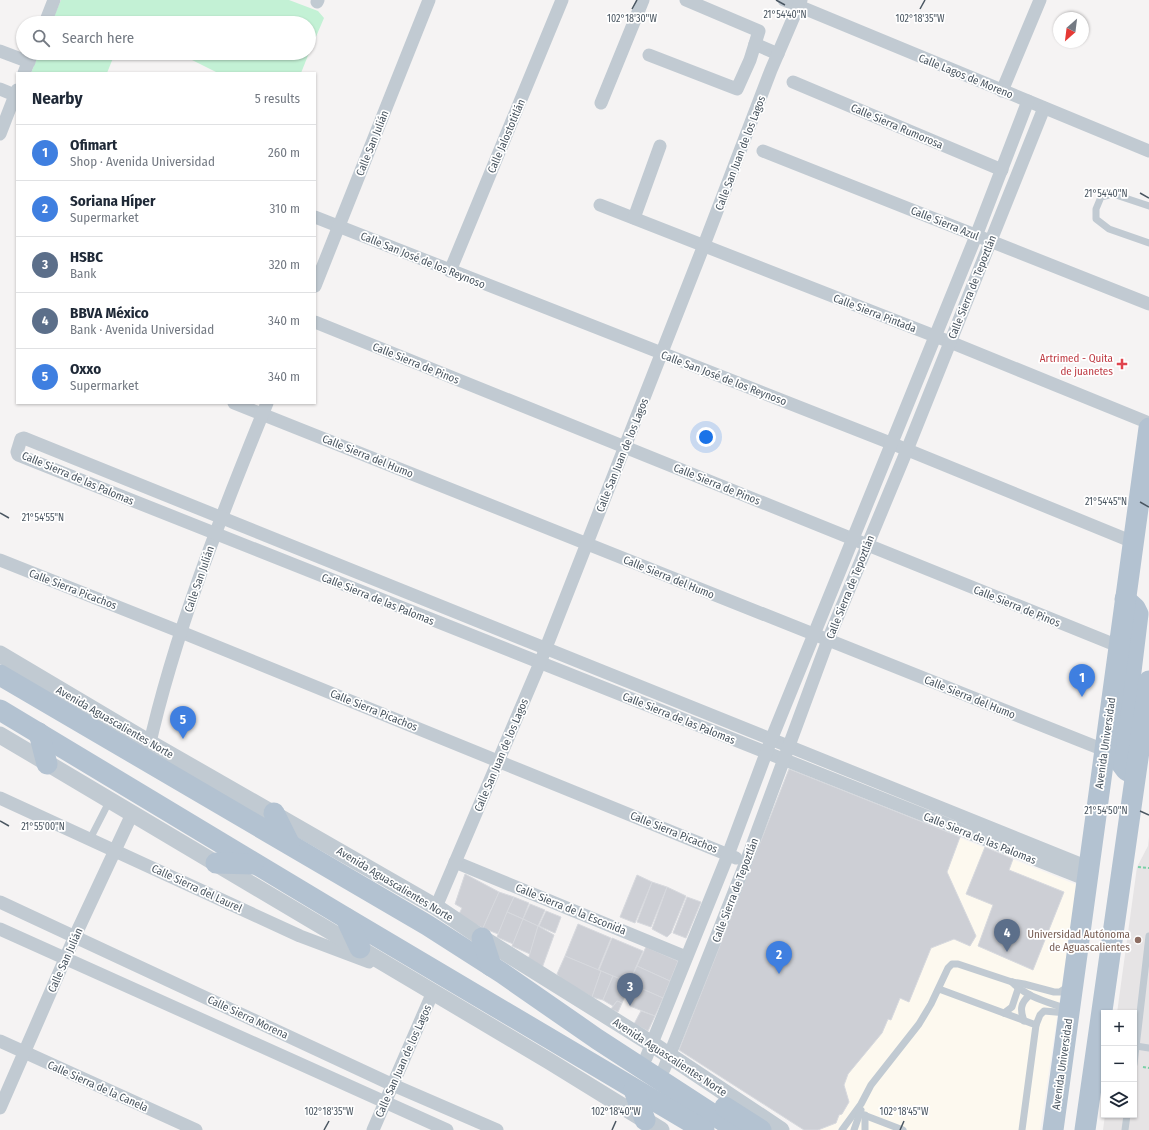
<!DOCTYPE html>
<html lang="en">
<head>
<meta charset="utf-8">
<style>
	:root { --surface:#fff; --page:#f6f6f7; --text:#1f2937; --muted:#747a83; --line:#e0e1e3; --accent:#1a73e8 }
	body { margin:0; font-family:"Fira Sans Condensed",sans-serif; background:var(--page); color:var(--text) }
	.controls { position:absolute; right:12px; bottom:12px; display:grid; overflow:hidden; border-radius:0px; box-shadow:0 1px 3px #0004 }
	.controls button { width:36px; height:36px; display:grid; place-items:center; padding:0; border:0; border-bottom:1px solid var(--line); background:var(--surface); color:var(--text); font:20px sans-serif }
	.compass { position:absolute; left:1053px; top:12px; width:36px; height:36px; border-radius:50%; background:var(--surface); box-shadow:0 1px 3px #0004; rotate:208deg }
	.you { position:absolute; left:706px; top:437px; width:14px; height:14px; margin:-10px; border:3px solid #fff; border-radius:50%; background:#1a73e8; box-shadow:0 0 0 6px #1a73e833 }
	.badge { display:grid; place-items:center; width:26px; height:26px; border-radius:50%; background:var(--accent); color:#fff; font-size:13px; font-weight:700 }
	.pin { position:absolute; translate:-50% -33px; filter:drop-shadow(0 1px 2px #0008) }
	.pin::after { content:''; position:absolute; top:21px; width:14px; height:12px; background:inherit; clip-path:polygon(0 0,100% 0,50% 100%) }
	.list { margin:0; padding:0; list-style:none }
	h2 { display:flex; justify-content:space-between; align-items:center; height:52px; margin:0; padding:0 16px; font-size:17px }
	h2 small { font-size:13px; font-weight:400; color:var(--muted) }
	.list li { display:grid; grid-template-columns:26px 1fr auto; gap:12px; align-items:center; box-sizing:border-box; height:56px; padding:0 16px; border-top:1px solid var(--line) }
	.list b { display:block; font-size:15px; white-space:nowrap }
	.list p { margin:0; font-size:13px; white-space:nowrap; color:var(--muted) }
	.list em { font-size:13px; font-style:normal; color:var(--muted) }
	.icon { flex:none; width:22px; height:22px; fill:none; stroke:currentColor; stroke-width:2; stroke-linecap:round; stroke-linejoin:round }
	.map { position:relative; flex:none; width:1149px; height:1130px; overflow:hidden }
	.search { position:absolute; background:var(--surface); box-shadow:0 1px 3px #0004; left:16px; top:16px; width:300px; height:44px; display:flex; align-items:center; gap:10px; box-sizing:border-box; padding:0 14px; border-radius:22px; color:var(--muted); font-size:15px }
	.panel { position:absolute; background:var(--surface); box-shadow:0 1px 3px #0004; left:16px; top:72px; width:300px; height:332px; border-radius:0px }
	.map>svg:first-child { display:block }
</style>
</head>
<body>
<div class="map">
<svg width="1149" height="1130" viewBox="0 0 1149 1130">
	<rect width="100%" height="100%" fill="#f5f3f3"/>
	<!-- commercial -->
	<path fill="#fdf9ef" d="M789 769 1077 885 1040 1130H804L679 1050Z"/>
	<!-- education -->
	<path fill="#e6e4e5" d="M1149 837V1130H1103L1105 1115H1134V1013H1117L1137 867 1148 846Z"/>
	<!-- green -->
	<g fill="#c3f1d5">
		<path d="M61 0H289L318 11 324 18 309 53V23H51Z"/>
		<path d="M39 53H115L107 73H31Z"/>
		<path d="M178 53H309L301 73H218Z"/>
	</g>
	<!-- building -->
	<g fill="#cdcfd5" stroke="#d7d9de">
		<path d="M789 769 960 837 947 872 976 936 970 946 954 939 931 948 909 1002 900 998 891 1020 888 1019 882 1033 848 1074 844 1085 849 1102 842 1114 839 1115 836 1123 818 1130H804L679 1050Z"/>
		<path d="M985 847 1013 859 1009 870 1064 892 1033 970 978 946 993 905 966 894Z"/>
		<path d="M465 874 499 892 483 928 458 916 462 908 455 904Z"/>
		<path d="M637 875 652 882 635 923 620 917Z"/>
		<path d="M652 882 667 887 651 927 637 922Z"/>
		<path d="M667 887 686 896 671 933 667 937 652 929Z"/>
		<path d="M499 892 514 897 498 934 483 928Z"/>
		<path d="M514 897 529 903 523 919 507 912Z"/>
		<path d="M687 897 701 902 686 938 673 933Z"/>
		<path d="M530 904 545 910 538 926 523 919Z"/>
		<path d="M546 911 561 917 555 933 539 926Z"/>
		<path d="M507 912 523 919 513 944 497 937Z"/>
		<path d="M523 919 538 926 530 954 512 946Z"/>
		<path d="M578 924 611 938 598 970 565 956Z"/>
		<path d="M538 926 554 935 542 968 528 960Z"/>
		<path d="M612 938 643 951 629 983 599 970Z"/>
		<path d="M646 947 678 961 670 981 637 966Z"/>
		<path d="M565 956 601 971 592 997 561 979 557 974Z"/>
		<path d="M637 966 670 981 663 998 629 983Z"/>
		<path d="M601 971 613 976 603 1000 592 997Z"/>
		<path d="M613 976 631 983 622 1003 617 1001 613 1006 603 1000Z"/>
		<path d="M638 987 663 998 655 1016 630 1006Z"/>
		<path d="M617 1001 622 1003 618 1012 611 1009Z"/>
		<path d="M641 1011 655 1016 648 1031 634 1024Z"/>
	</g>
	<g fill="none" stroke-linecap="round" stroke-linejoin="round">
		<!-- path -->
		<g stroke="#7ad0a6" stroke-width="2" stroke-dasharray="3 2" stroke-linecap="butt">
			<path d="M1138 867 1149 868"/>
			<path d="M1143 1067 1149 1068"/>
		</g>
		<!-- service -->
		<g stroke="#c1cad2" stroke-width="7">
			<path d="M1149 206 1113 194 1101 197 1096 209V219L1109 229 1149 243"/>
			<path d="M90 839 110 800"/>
			<path d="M1012 982C1026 997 1048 1002 1067 1009"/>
			<path d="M939 989 1036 1025 1022 1130"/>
			<path d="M1004 1013 1012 1007 1018 989"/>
			<path d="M1024 1021C1020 1010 1020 1003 1030 995"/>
			<path d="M1036 1025 1040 1015 1044 1011 1067 1013"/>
			<path d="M1136 1046 1149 1048"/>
			<path d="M1134 1064 1149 936"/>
			<path d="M856 1112 903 1130"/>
			<path d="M842 1130 861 1104 871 1085 919 1024 931 1004 948 968 952 964H958L1012 982 1024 984 1054 992H1060L1069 986"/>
			<path d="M854 1130 861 1110"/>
			<path d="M865 1130V1115"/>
			<path d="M1125 1130 1127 1115"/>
		</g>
		<!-- minor -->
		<g stroke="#c1cad2" stroke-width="13">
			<path d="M784 0 1149 151"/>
			<path d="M317 2 318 0"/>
			<path d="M45 23 54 0"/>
			<path d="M755 44 778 54"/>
			<path d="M0 51 29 62"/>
			<path d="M649 55 737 89 750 60 759 31 686 0"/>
			<path d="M24 73 32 53"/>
			<path d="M793 82 1002 170"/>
			<path d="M0 89 17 96"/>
			<path d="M1002 91 1040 0"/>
			<path d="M601 103 643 0"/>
			<path d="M0 134 17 90"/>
			<path d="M763 151 1149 304"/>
			<path d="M600 205 950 342 1149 423"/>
			<path d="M315 217 893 444 1133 542"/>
			<path d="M634 218 660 146"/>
			<path d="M450 271 562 0"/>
			<path d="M315 286 429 0"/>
			<path d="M315 322 1118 646"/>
			<path d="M234 403 1104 750"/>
			<path d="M0 560 181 632 736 858"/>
			<path d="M148 751C175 631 221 516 267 403"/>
			<path d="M0 798 300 936 369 962"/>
			<path d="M455 862 686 957"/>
			<path d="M1087 880 18 455 17 452 21 439 24 438C379 580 733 725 1088 867"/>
			<path d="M0 902 393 1085 497 1130"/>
			<path d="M436 907 540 663 704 245 771 70 801 0"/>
			<path d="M0 929 447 1130"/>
			<path d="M0 1041 196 1130"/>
			<path d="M646 1058 728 855 771 740 976 236 1028 101"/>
			<path d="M664 1069 746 862 828 640 907 450 1044 108"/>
			<path d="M0 1108 75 936 132 814"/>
			<path d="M373 1130 433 992"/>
		</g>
		<!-- tertiary -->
		<g stroke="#c1cad2" stroke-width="17">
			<path d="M0 654 150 743 436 907 482 938 652 1044 781 1130"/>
			<path d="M0 735 549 1061 661 1130"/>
		</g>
		<!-- primary -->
		<g stroke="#b3c2d1" stroke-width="21">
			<path d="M1125 599 1135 608 1138 614 1120 762 1126 770 1135 775"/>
			<path d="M0 675 427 925 502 973 597 1039 737 1130"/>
			<path d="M0 710 341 915 704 1130"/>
			<path d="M39 733 47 764"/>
			<path d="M274 813 289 843"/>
			<path d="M216 863 253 864"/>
			<path d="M346 918 360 948"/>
			<path d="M482 938 491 966"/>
			<path d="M634 1090 645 1120"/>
			<path d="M725 1107 761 1130"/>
			<path d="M1053 1130 1149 428"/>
			<path d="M1085 1130 1149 681"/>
		</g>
	</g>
	<!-- ticks -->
	<path fill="none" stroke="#4a5661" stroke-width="1.5" d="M776 0 785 5M632 9 637 0M920 9 925 0M1140 193 1149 198M1140 502 1149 507M0 513 9 518M1140 811 1149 815M0 821 9 826M324 1130 329 1121M612 1130 616 1121M900 1130 904 1121"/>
	<!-- markers -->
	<path fill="#e0444e" stroke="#fff" stroke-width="1.5" d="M1120 358h4v4h4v4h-4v4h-4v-4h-4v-4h4z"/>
	<circle fill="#8d6e63" stroke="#fff" stroke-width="1.5" cx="1138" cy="940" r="4"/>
	<g text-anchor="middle" stroke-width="3.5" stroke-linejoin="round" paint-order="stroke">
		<!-- street labels -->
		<g font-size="11" fill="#4a5661" stroke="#fff">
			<text transform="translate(966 76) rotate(22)" y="4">Calle Lagos de Moreno</text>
			<text transform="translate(897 126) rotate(23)" y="4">Calle Sierra Rumorosa</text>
			<text transform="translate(506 136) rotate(-67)" y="4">Calle Jalostotitlán</text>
			<text transform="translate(372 143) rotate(-68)" y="4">Calle San Julián</text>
			<text transform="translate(740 153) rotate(-69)" y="4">Calle San Juan de los Lagos</text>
			<text transform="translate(945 223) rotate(22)" y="4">Calle Sierra Azul</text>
			<text transform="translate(423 260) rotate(22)" y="4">Calle San José de los Reynoso</text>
			<text transform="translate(972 287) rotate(-68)" y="4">Calle Sierra de Tepoztlán</text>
			<text transform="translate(875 313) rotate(21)" y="4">Calle Sierra Pintada</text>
			<text transform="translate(416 363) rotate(22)" y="4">Calle Sierra de Pinos</text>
			<text transform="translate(724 378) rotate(21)" y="4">Calle San José de los Reynoso</text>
			<text transform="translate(622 455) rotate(-68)" y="4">Calle San Juan de los Lagos</text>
			<text transform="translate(368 456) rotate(22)" y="4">Calle Sierra del Humo</text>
			<text transform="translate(78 478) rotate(23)" y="4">Calle Sierra de las Palomas</text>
			<text transform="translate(717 484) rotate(22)" y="4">Calle Sierra de Pinos</text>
			<text transform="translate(669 577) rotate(22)" y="4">Calle Sierra del Humo</text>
			<text transform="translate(199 579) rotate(-71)" y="4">Calle San Julián</text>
			<text transform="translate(850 587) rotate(-68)" y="4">Calle Sierra de Tepoztlán</text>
			<text transform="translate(73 589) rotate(21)" y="4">Calle Sierra Picachos</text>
			<text transform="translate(378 599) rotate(22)" y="4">Calle Sierra de las Palomas</text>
			<text transform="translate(1017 606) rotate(22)" y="4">Calle Sierra de Pinos</text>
			<text transform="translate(970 697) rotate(22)" y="4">Calle Sierra del Humo</text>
			<text transform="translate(374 710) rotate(22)" y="4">Calle Sierra Picachos</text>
			<text transform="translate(679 718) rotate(22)" y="4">Calle Sierra de las Palomas</text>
			<text transform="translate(115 722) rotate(30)" y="4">Avenida Aguascalientes Norte</text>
			<text transform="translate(1105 743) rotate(-82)" y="4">Avenida Universidad</text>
			<text transform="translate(501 755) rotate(-67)" y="4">Calle San Juan de los Lagos</text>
			<text transform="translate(674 832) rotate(22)" y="4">Calle Sierra Picachos</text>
			<text transform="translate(980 838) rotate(22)" y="4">Calle Sierra de las Palomas</text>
			<text transform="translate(395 884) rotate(31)" y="4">Avenida Aguascalientes Norte</text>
			<text transform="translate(197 888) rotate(25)" y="4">Calle Sierra del Laurel</text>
			<text transform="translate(735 890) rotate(-69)" y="4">Calle Sierra de Tepoztlán</text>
			<text transform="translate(571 909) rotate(22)" y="4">Calle Sierra de la Esconida</text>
			<text transform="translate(65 960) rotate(-66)" y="4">Calle San Julián</text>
			<text transform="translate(248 1017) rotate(25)" y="4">Calle Sierra Morena</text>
			<text transform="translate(670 1057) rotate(33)" y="4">Avenida Aguascalientes Norte</text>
			<text transform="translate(403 1061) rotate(-66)" y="4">Calle San Juan de los Lagos</text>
			<text transform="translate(1062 1064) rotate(-82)" y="4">Avenida Universidad</text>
			<text transform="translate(98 1086) rotate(24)" y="4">Calle Sierra de la Canela</text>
		</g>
		<!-- health labels -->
		<g font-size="11" fill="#be3a42" stroke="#fff" text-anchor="end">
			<text x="1113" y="362">Artrimed - Quita<tspan x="1113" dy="13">de juanetes</tspan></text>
		</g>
		<!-- education labels -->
		<g font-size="11" fill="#785e54" stroke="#fff" text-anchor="end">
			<text x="1130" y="938">Universidad Autónoma<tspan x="1130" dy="13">de Aguascalientes</tspan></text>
		</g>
	</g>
	<g font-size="10" text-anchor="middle" fill="#4a5661" stroke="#fff" stroke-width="3.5" stroke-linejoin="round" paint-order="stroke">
		<text x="785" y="18">21°54'40"N</text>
		<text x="632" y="22">102°18'30"W</text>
		<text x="920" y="22">102°18'35"W</text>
		<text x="1106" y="197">21°54'40"N</text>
		<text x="1106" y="505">21°54'45"N</text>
		<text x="43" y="521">21°54'55"N</text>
		<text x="1106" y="814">21°54'50"N</text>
		<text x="43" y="830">21°55'00"N</text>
		<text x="329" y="1115">102°18'35"W</text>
		<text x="616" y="1115">102°18'40"W</text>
		<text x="904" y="1115">102°18'45"W</text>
	</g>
</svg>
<div class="controls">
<button>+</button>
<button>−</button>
<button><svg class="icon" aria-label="layers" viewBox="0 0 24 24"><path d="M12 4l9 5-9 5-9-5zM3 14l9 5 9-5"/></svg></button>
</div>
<svg class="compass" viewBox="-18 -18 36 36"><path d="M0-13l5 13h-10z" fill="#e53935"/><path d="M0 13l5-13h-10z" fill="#747a83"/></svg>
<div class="you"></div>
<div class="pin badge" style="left:1082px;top:697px;background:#3f7fe0">1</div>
<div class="pin badge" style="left:779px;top:974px;background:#3f7fe0">2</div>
<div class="pin badge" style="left:630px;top:1006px;background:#5c6f8a">3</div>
<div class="pin badge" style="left:1007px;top:952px;background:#5c6f8a">4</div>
<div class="pin badge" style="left:183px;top:739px;background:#3f7fe0">5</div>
<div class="search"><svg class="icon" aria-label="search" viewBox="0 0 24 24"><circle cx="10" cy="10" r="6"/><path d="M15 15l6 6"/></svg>Search here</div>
<section class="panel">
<h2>Nearby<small>5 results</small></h2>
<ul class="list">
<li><span class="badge" style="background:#3f7fe0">1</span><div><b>Ofimart</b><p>Shop · Avenida Universidad</p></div><em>260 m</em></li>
<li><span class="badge" style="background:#3f7fe0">2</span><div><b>Soriana Híper</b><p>Supermarket</p></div><em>310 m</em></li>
<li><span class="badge" style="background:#5c6f8a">3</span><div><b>HSBC</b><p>Bank</p></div><em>320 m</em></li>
<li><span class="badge" style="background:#5c6f8a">4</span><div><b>BBVA México</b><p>Bank · Avenida Universidad</p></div><em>340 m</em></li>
<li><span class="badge" style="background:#3f7fe0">5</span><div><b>Oxxo</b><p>Supermarket</p></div><em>340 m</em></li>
</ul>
</section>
</div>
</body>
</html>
